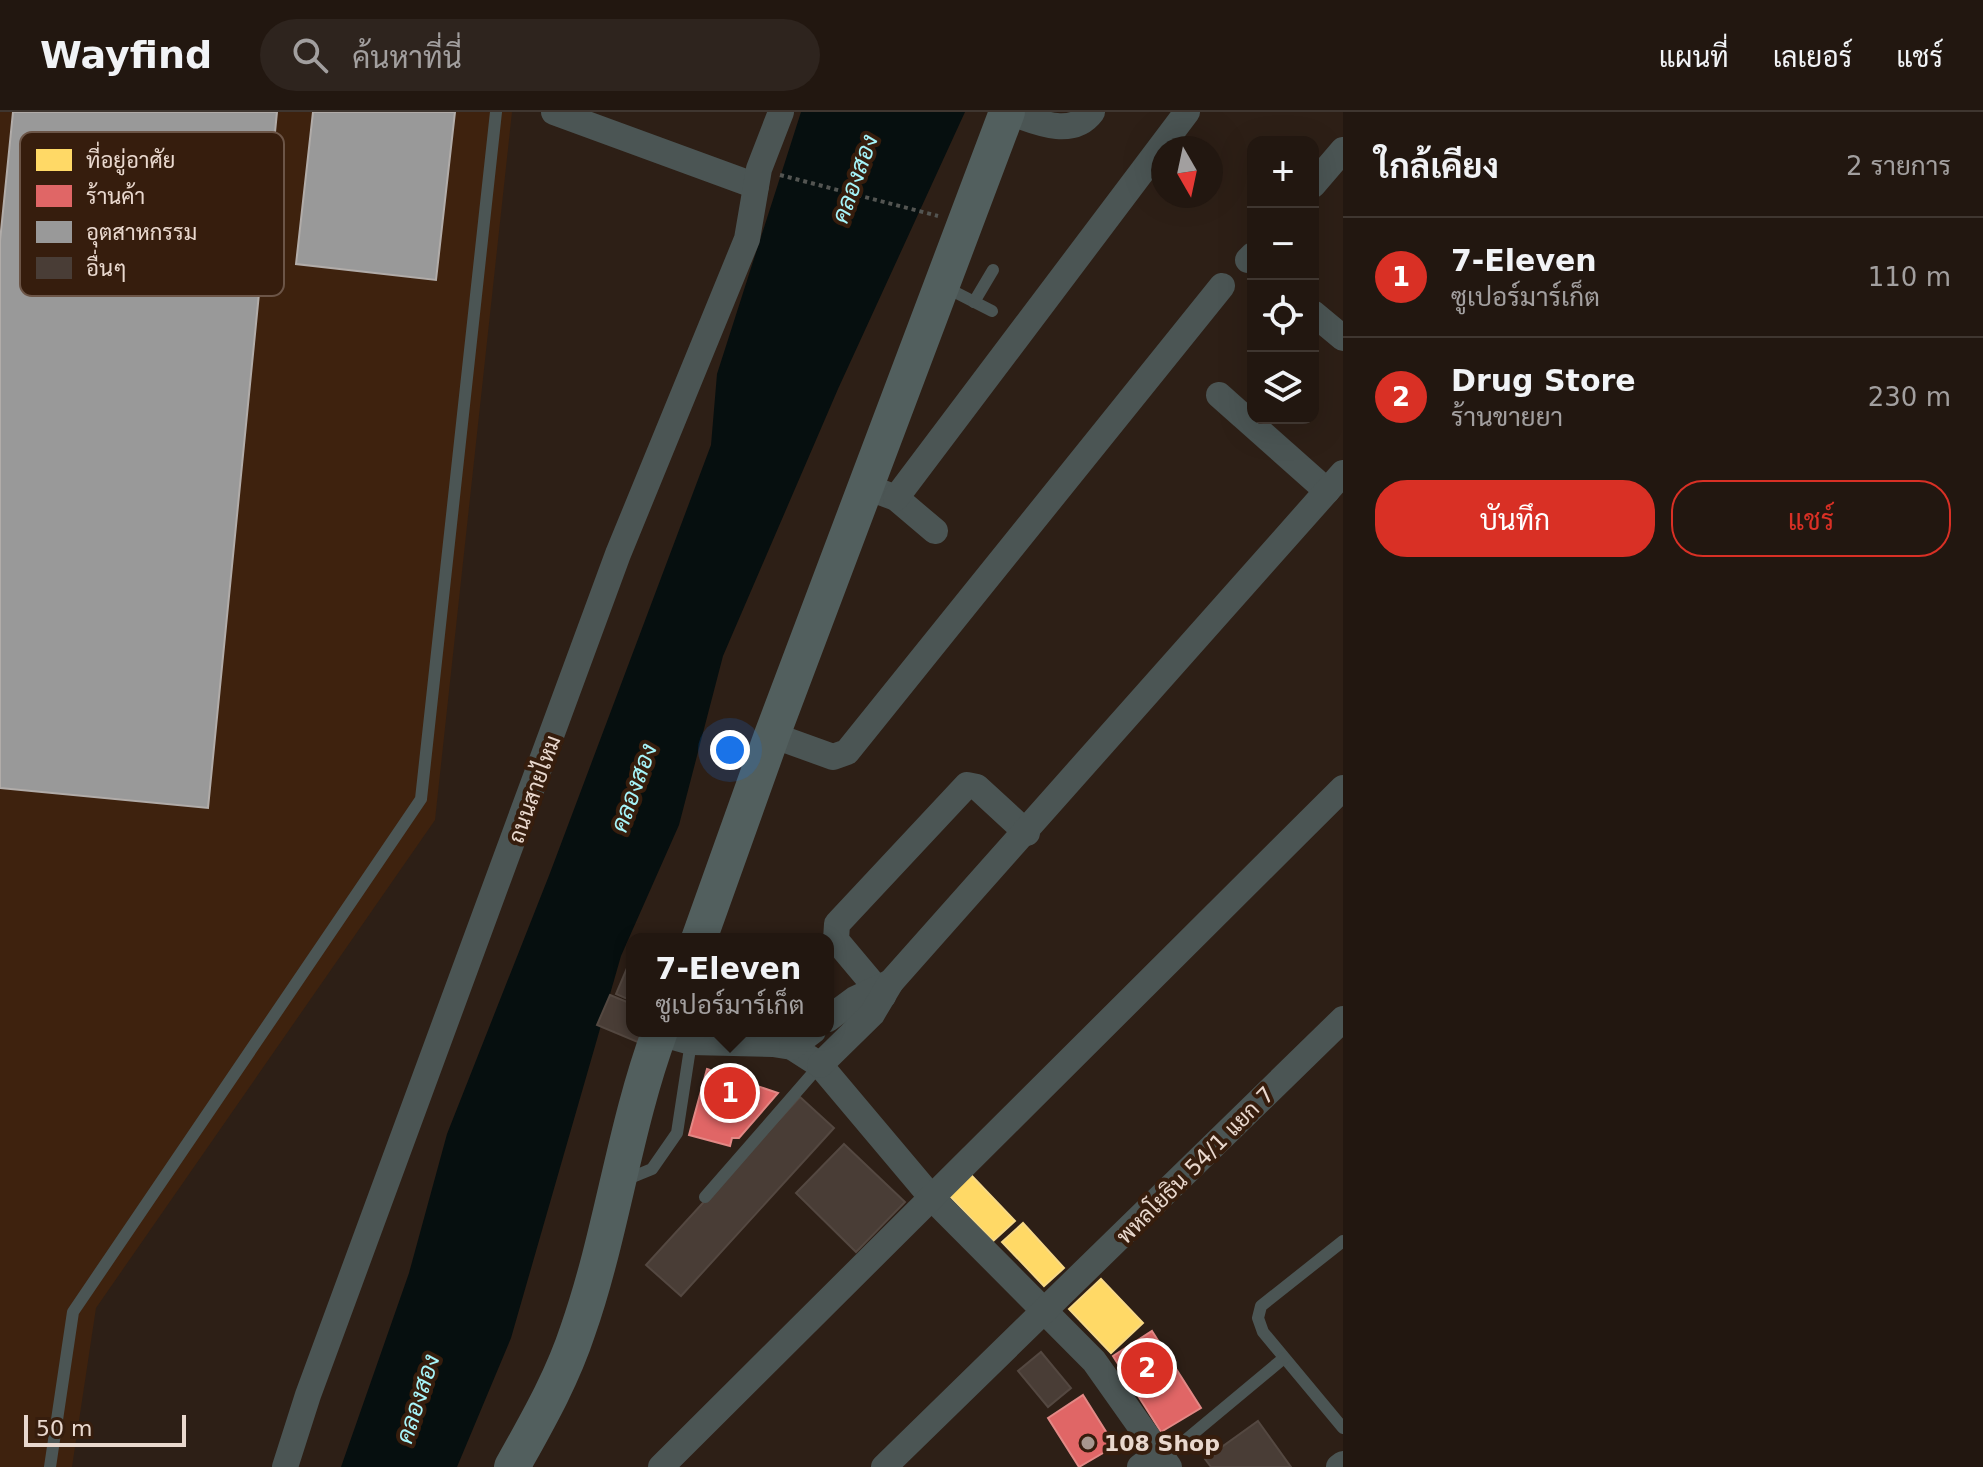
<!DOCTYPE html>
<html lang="th">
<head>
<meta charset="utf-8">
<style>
	:root { --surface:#221710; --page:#2e241e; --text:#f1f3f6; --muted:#a29f9f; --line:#3f3630; --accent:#d93025 }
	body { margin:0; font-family:"DejaVu Sans",Sarabun,sans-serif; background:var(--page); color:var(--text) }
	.controls { position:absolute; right:24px; top:24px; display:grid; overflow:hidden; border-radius:16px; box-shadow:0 8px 32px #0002 }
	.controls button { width:72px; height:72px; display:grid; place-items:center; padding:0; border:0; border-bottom:2px solid var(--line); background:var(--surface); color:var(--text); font:40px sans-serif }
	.compass { position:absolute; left:1151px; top:24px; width:72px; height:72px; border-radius:50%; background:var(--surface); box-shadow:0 8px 32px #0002; rotate:171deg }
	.scale { position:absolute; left:24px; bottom:20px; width:162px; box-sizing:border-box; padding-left:8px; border:4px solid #e9d8ce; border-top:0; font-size:22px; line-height:28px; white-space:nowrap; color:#e9d8ce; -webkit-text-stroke:6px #361d0d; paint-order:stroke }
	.you { position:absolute; left:730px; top:638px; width:28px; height:28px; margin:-20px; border:6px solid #fff; border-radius:50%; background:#1a73e8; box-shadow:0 0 0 12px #1a73e833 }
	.badge { display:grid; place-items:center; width:52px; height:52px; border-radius:50%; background:var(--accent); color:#fff; font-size:26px; font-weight:700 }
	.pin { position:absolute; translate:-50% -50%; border:4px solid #fff; box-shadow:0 2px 8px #0006 }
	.popup { position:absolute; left:626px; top:821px; width:208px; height:104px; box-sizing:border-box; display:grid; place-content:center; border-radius:16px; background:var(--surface); filter:drop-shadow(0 2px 6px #0005); font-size:26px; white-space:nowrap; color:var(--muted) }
	.popup b { font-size:30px; color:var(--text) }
	.popup::after { content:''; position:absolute; left:50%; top:100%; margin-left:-16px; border:16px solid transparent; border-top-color:var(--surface) }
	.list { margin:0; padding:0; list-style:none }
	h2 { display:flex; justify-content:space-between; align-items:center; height:104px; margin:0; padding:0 32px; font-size:34px }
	h2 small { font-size:26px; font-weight:400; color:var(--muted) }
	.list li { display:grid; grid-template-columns:52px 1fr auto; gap:24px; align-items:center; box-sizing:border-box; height:120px; padding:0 32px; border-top:2px solid var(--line) }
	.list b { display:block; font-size:30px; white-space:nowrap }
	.list p { margin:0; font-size:26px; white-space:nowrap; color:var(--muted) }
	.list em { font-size:26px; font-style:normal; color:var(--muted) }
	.actions { display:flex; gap:16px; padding:24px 32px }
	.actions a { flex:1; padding:18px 0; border:2px solid var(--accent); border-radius:32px; text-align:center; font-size:28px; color:var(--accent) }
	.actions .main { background:var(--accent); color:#fff }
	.icon { flex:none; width:44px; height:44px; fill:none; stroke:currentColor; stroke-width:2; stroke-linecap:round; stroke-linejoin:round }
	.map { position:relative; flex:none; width:1343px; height:1355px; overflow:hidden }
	header { display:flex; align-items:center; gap:48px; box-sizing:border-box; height:112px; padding:0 40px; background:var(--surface); border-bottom:2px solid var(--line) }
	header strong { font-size:38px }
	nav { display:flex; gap:44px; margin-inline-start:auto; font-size:28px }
	.search { width:560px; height:72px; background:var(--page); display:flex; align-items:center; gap:20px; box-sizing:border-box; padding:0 28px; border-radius:44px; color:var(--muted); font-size:30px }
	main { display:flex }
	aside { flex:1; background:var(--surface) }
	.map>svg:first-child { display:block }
</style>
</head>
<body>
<header>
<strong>Wayfind</strong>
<div class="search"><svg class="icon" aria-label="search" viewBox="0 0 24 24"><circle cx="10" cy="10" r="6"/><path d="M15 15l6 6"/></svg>ค้นหาที่นี่</div>
<nav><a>แผนที่</a><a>เลเยอร์</a><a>แชร์</a></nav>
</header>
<main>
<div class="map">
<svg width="1343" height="1355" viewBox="0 0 1343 1355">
	<rect width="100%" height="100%" fill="#2d1f16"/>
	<!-- built -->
	<path fill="#3e220e" d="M0 0H512L435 708 96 1196 72 1355H0Z"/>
	<!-- water -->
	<path fill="#060f0f" d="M801 0H965L838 277 723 544 679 713 621 844 511 1226 457 1355H341L409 1161 447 1022 550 761 711 333 717 262Z"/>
	<!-- homes -->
	<g fill="#ffd966" stroke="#f8d985" stroke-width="2">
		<path d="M971 1063 1015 1109 993 1129 949 1083Z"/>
		<path d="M1023 1111 1064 1156 1044 1174 1002 1130Z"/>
		<path d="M1101 1167 1143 1211 1111 1241 1069 1197Z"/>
	</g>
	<!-- shops -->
	<g fill="#e06666" stroke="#e38885" stroke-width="2">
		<path d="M707 957 778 981 739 1026H732L730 1034 689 1023Z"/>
		<path d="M1152 1219 1201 1296 1161 1320 1113 1244Z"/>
		<path d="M1083 1283 1115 1334 1079 1355 1048 1306Z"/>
	</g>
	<!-- industry -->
	<g fill="#999" stroke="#b1aca9" stroke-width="2">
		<path d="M13 0H277L208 696 0 676V129Z"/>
		<path d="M313 0H455L436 168 296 152Z"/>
	</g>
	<!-- building -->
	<g fill="#493d36" stroke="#544841" stroke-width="2">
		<path d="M627 856 632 858V889L616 882Z"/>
		<path d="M610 883 632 892V919H645L640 931 597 913Z"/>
		<path d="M800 985 834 1016 681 1184 646 1153Z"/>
		<path d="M844 1032 905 1090 856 1140 796 1081Z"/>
		<path d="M1041 1240 1071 1276 1048 1295 1018 1259Z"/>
		<path d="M1258 1309 1291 1355H1211L1205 1347Z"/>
	</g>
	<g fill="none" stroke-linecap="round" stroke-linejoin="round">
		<!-- path -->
		<path stroke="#535552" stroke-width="4" stroke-dasharray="4 4" stroke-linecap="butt" d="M780 63 938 104"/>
		<!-- lane -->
		<g stroke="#4b5554" stroke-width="12">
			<path d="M945 175 992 199"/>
			<path d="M974 190 993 158"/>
			<path d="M625 1068 652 1057 677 1021 691 930"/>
			<path d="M705 1085 820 953"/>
			<path d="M1343 1129 1261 1194 1258 1206 1263 1220 1343 1316"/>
			<path d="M1164 1346 1284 1246"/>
			<path d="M50 1355 73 1200 421 687 496 0"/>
		</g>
		<!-- street -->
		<g stroke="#4b5554" stroke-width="26">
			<path d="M554 0 756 74"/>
			<path d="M1009 0C1034 9 1072 27 1092 0"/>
			<path d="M1313 73 1343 38"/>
			<path d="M1248 148 1253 143"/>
			<path d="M1313 201 1343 226"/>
			<path d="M1219 283 1327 379"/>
			<path d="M880 380 896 386 935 419"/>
			<path d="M896 386 1187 0"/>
			<path d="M772 623 833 645 847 640 1222 174"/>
			<path d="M883 884 836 828 837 812 967 673 977 675 1027 721"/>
			<path d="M828 907 855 887 891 870"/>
			<path d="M659 921 691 930 773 932 792 935 820 953 932 1086 1094 1249 1169 1355"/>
			<path d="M792 935 813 919"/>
			<path d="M820 953 872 902 891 870 1343 361"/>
			<path d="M285 1355 308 1283 618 442 747 127 759 57 781 0"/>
			<path d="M661 1355 1343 676"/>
			<path d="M884 1355 1343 907"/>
			<path d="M1140 1355 1160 1340"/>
			<path d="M1339 1355 1343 1352"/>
		</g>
		<!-- secondary -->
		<g stroke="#525f5e" stroke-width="36">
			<path d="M699 827 772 623 1007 0"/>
			<path d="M512 1355C537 1310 562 1267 578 1218 612 1121 624 1016 660 919"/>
		</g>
	</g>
	<!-- markers -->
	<circle fill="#a7978e" stroke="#361d0d" stroke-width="3" cx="1088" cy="1331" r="8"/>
	<g text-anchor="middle" stroke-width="8" stroke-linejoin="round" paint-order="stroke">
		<!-- street labels -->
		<g font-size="22" fill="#e9d8ce" stroke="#361d0d">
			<text transform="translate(534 677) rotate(-70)" y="8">ถนนสายไหม</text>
			<text transform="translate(1195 1053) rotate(-45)" y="8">พหลโยธิน 54/1 แยก 7</text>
		</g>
		<!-- poi labels -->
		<g font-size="22" font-weight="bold" fill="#e9d8ce" stroke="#361d0d" text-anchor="start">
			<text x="1104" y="1339">108 Shop</text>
		</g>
		<!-- water labels -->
		<g font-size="24" font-style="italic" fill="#a6f4f9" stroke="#361d0d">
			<text transform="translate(855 67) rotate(-70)" y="8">คลองสอง</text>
			<text transform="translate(634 676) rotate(-70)" y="8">คลองสอง</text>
			<text transform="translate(418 1287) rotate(-72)" y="8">คลองสอง</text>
		</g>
	</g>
	<!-- legend -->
	<rect x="20" y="20" width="264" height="164" rx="12" fill="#361d0d" stroke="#6c5547" stroke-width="2"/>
	<rect x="36" y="37" width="36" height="22" fill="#ffd966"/>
	<rect x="36" y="73" width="36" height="22" fill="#e06666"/>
	<rect x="36" y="109" width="36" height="22" fill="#999"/>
	<rect x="36" y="145" width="36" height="22" fill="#493d36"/>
	<g font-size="22" fill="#e9d8ce">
		<text x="86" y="56">ที่อยู่อาศัย</text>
		<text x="86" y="92">ร้านค้า</text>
		<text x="86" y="128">อุตสาหกรรม</text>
		<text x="86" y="164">อื่นๆ</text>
	</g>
</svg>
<div class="controls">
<button>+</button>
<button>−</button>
<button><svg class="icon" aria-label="locate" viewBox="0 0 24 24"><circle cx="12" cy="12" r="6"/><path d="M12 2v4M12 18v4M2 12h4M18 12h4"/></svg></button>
<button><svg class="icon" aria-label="layers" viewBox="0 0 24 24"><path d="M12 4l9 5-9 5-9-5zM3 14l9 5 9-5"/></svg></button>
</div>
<svg class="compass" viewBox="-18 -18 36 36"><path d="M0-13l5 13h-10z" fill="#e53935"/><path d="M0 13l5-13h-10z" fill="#a29f9f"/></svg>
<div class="scale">50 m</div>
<div class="you"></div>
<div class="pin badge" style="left:730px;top:981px">1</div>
<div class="popup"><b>7-Eleven</b>ซูเปอร์มาร์เก็ต</div>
<div class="pin badge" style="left:1147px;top:1256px">2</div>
</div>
<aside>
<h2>ใกล้เคียง<small>2 รายการ</small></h2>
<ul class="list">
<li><span class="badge">1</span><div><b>7-Eleven</b><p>ซูเปอร์มาร์เก็ต</p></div><em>110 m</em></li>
<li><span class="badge">2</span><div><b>Drug Store</b><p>ร้านขายยา</p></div><em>230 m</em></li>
</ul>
<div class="actions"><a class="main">บันทึก</a><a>แชร์</a></div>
</aside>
</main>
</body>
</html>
